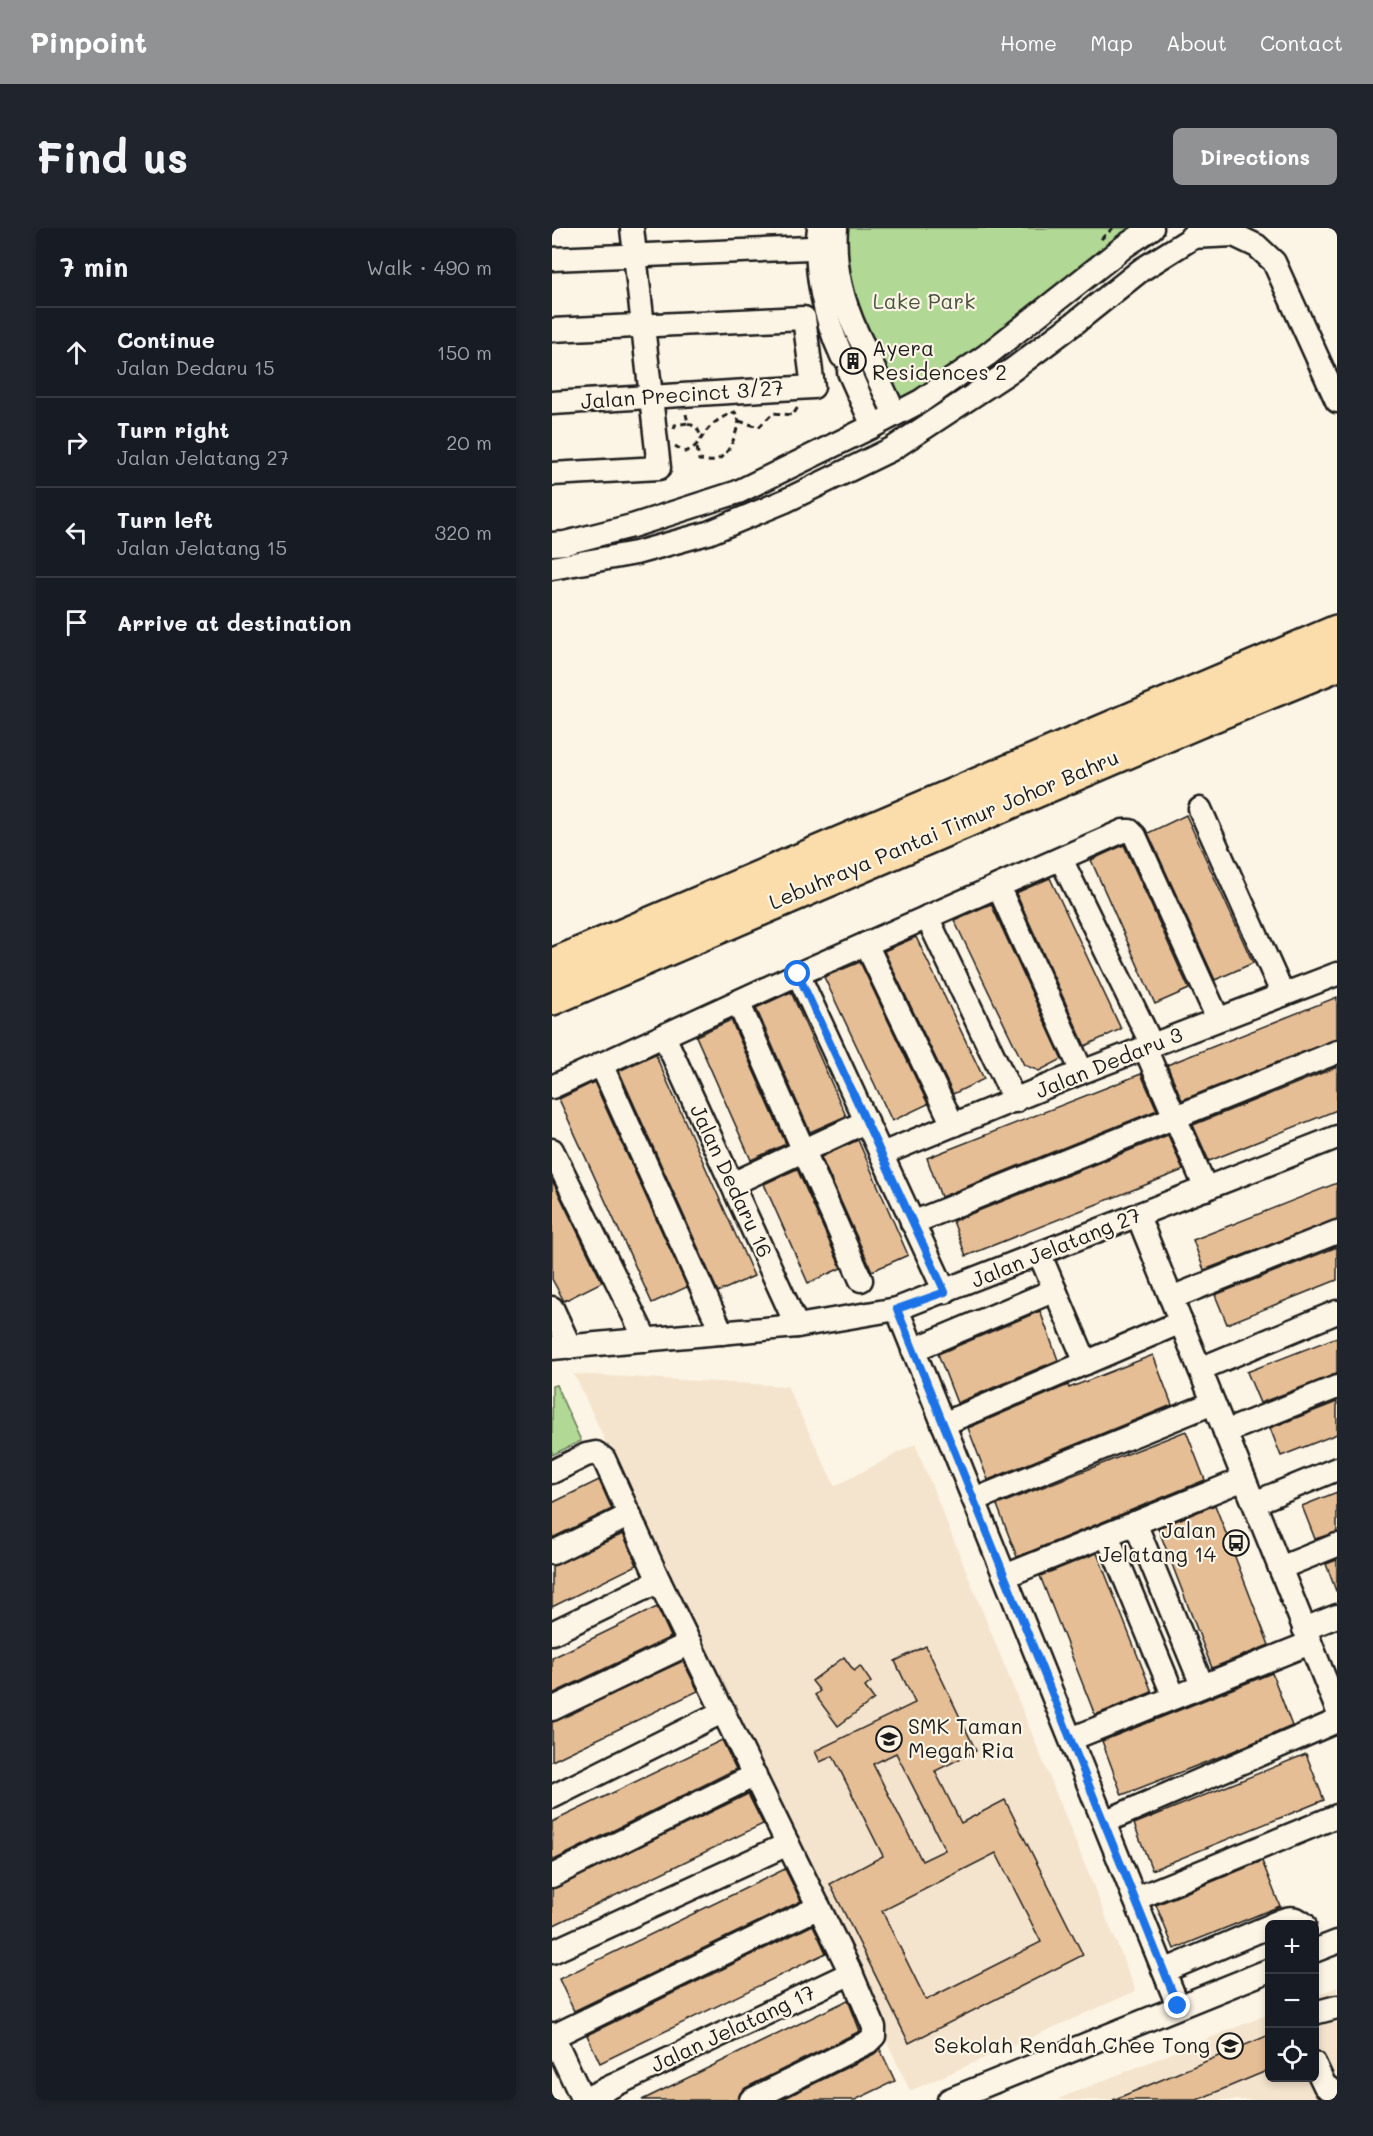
<!DOCTYPE html>
<html lang="en">
<head>
<meta charset="utf-8">
<style>
	:root { --surface:#171b24; --page:#20242c; --text:#f1f3f6; --muted:#9ea1a6; --line:#363941; --accent:#919294 }
	body { margin:0; font-family:Mali,sans-serif; background:var(--page); color:var(--text) }
	.controls { position:absolute; right:18px; bottom:18px; display:grid; overflow:hidden; border-radius:9px; box-shadow:0 3px 9px #0003 }
	.controls button { width:54px; height:54px; display:grid; place-items:center; padding:0; border:0; border-bottom:2px solid var(--line); background:var(--surface); color:var(--text); font:30px sans-serif }
	.stop { position:absolute; width:18px; height:18px; margin:-14px; border:4px solid #1a73e8; border-radius:50%; background:#fff }
	.stop.end { background:#1a73e8; border-color:#fff; box-shadow:0 2px 6px #0008 }
	.list { margin:0; padding:0; list-style:none }
	h2 { display:flex; justify-content:space-between; align-items:center; height:78px; margin:0; padding:0 24px; font-size:26px }
	h2 small { font-size:20px; font-weight:400; color:var(--muted) }
	.list li { display:grid; grid-template-columns:39px 1fr auto; gap:18px; align-items:center; box-sizing:border-box; height:90px; padding:0 24px; border-top:2px solid var(--line) }
	.list b { display:block; font-size:22px; white-space:nowrap }
	.list p { margin:0; font-size:20px; white-space:nowrap; color:var(--muted) }
	.list em { font-size:20px; font-style:normal; color:var(--muted) }
	.icon { flex:none; width:33px; height:33px; fill:none; stroke:currentColor; stroke-width:2; stroke-linecap:round; stroke-linejoin:round }
	.map { position:relative; flex:none; width:785px; height:1872px; overflow:hidden; border-radius:9px }
	header { display:flex; align-items:center; gap:36px; box-sizing:border-box; height:84px; padding:0 30px; background:var(--accent); color:#fff }
	header strong { font-size:28px }
	nav { display:flex; gap:33px; margin-inline-start:auto; font-size:21px }
	.intro { display:flex; align-items:center; justify-content:space-between; box-sizing:border-box; height:144px; padding:0 36px }
	h1 { margin:0; font-size:42px }
	.button { padding:15px 27px; border-radius:9px; background:var(--accent); color:#fff; font-size:21px; font-weight:700 }
	main { display:flex; gap:36px; padding:0 36px }
	aside { flex:1; background:var(--surface); border-radius:9px; box-shadow:0 3px 9px #0003 }
	.map>svg:first-child { display:block }
</style>
</head>
<body>
<header>
<strong>Pinpoint</strong>
<nav><a>Home</a><a>Map</a><a>About</a><a>Contact</a></nav>
</header>
<div class="intro"><h1>Find us</h1><a class="button">Directions</a></div>
<main>
<aside>
<h2>7 min<small>Walk · 490 m</small></h2>
<ul class="list">
<li><svg class="icon" aria-label="ahead" viewBox="0 0 24 24"><path d="M12 20V5M6 11l6-6 6 6"/></svg><div><b>Continue</b><p>Jalan Dedaru 15</p></div><em>150 m</em></li>
<li><svg class="icon" aria-label="right" viewBox="0 0 24 24"><path d="M7 20v-9h11M14 6l5 5-5 5"/></svg><div><b>Turn right</b><p>Jalan Jelatang 27</p></div><em>20 m</em></li>
<li><svg class="icon" aria-label="left" viewBox="0 0 24 24"><path d="M17 20v-9H6M10 6l-5 5 5 5"/></svg><div><b>Turn left</b><p>Jalan Jelatang 15</p></div><em>320 m</em></li>
<li><svg class="icon" aria-label="arrive" viewBox="0 0 24 24"><path d="M6 21V4h12l-3 4 3 4H6"/></svg><div><b>Arrive at destination</b></div></li>
</ul>
</aside>
<div class="map">
<svg width="785" height="1872" viewBox="0 0 785 1872">
	<rect width="100%" height="100%" fill="#fcf5e5"/>
	<filter id="ink" filterUnits="userSpaceOnUse"><feTurbulence type="fractalNoise" baseFrequency=".0167" numOctaves="2"/><feDisplacementMap in="SourceGraphic" scale="12" xChannelSelector="R" yChannelSelector="G"/><feConvolveMatrix kernelMatrix="1 2 1 2 8 2 1 2 1" color-interpolation-filters="sRGB"/></filter>
	<g filter="url(#ink)">
		<!-- built -->
		<g fill="#f5e4cd">
			<path d="M22 1146 235 1158 283 1258 363 1216 584 1763 358 1863Z"/>
			<path d="M785 1759V1872H509L508 1870 717 1786 718 1850H762L763 1768Z"/>
		</g>
		<!-- green -->
		<g fill="#b1d894" stroke="#667a58" stroke-width="1.5">
			<path d="M285 0H602L343 186 299 91Z"/>
			<path d="M4 1157 29 1213 0 1227V1158Z"/>
		</g>
		<!-- building -->
		<g fill="#e5be96" stroke="#1c1c1c" stroke-width="1.5" fill-rule="evenodd">
			<path d="M634 587 701 735 663 752 596 605Z"/>
			<path d="M572 617 637 761 603 776 539 632Z"/>
			<path d="M498 650 569 801 533 818 464 665Z"/>
			<path d="M439 676 510 831 487 843 472 837 402 692Z"/>
			<path d="M364 709 432 851 401 866 332 723Z"/>
			<path d="M308 734 376 876 340 893 272 749Z"/>
			<path d="M239 764 294 888 258 904 204 780Z"/>
			<path d="M785 769V811L630 872 615 837Z"/>
			<path d="M179 792 234 916 199 932 144 808Z"/>
			<path d="M103 826 202 1048 166 1064 67 843Z"/>
			<path d="M785 839V882L657 933 641 897Z"/>
			<path d="M589 846 605 882 389 969 375 930Z"/>
			<path d="M42 854 135 1059 100 1075 7 871Z"/>
			<path d="M616 907 631 942 414 1028 401 993Z"/>
			<path d="M306 912 356 1027 320 1043 269 929Z"/>
			<path d="M245 941 289 1040 256 1055 212 956Z"/>
			<path d="M0 952 50 1054 12 1073 0 1051Z"/>
			<path d="M785 955V991L652 1042 641 1012Z"/>
			<path d="M785 1019V1052L675 1096 663 1067Z"/>
			<path d="M488 1083 506 1132 405 1175 386 1126Z"/>
			<path d="M785 1109V1146L708 1175 695 1144Z"/>
			<path d="M601 1127 620 1177 436 1252 416 1200 516 1157 517 1160Z"/>
			<path d="M785 1174V1206L729 1228 718 1200Z"/>
			<path d="M634 1203 653 1252 465 1329 445 1277Z"/>
			<path d="M47 1252 60 1281 0 1310V1275Z"/>
			<path d="M785 1264V1304L763 1311 750 1278Z"/>
			<path d="M663 1277 717 1417 660 1440 606 1300Z"/>
			<path d="M71 1306 85 1337 0 1379V1338Z"/>
			<path d="M545 1325 600 1464 543 1487 488 1348Z"/>
			<path d="M785 1332V1363H784L774 1336Z"/>
			<path d="M105 1379 119 1409 0 1466V1430Z"/>
			<path d="M374 1418 424 1523 383 1543 409 1595 453 1572 531 1727 357 1815 278 1656 331 1628 281 1528 268 1534 263 1523 363 1475 343 1433ZM344 1525 393 1622 370 1633 321 1536ZM444 1625 489 1714 374 1772 330 1683Z"/>
			<path d="M292 1429 302 1443 308 1438 319 1454 313 1459 322 1471 286 1498 263 1467 268 1463 260 1453Z"/>
			<path d="M131 1433 146 1463 0 1533V1494Z"/>
			<path d="M720 1445 740 1498 672 1527 570 1567 550 1513Z"/>
			<path d="M170 1512 184 1541 0 1633V1594Z"/>
			<path d="M754 1526 772 1572 600 1642 582 1596Z"/>
			<path d="M196 1566 211 1596 0 1698V1661Z"/>
			<path d="M710 1633 728 1678 622 1721 604 1677Z"/>
			<path d="M233 1641 249 1673 22 1783 7 1751Z"/>
			<path d="M261 1697 274 1725 48 1835 35 1807Z"/>
			<path d="M296 1772 308 1803 193 1860 188 1865 186 1872H90Z"/>
			<path d="M717 1807V1842L645 1872H561Z"/>
			<path d="M328 1821 343 1853 303 1872H229L322 1826Z"/>
		</g>
		<g fill="none" stroke-linecap="round" stroke-linejoin="round">
			<!-- minor casing -->
			<g stroke="#1c1c1c" stroke-width="27">
				<g id="minor">
					<path d="M267 0C261 40 273 92 290 128"/>
					<path d="M284 0C281 43 292 81 312 119"/>
					<path d="M639 9 682 7 705 18 722 34 785 173"/>
					<path d="M0 31 282 19"/>
					<path d="M0 102 252 90 261 159 0 175"/>
					<path d="M319 135 343 186"/>
					<path d="M297 144 321 198"/>
					<path d="M0 246 107 240 80 0"/>
					<path d="M0 316 13 315 80 298 186 264 321 198 369 173 435 127 573 18 600 0"/>
					<path d="M0 340 84 325 156 305 233 273 340 221 460 142 524 94 589 42 656 0"/>
					<path d="M648 581 731 767"/>
					<path d="M509 631 600 817"/>
					<path d="M446 658 530 844"/>
					<path d="M375 689 463 873"/>
					<path d="M314 716 401 897"/>
					<path d="M246 746 393 1064"/>
					<path d="M186 774 309 1052"/>
					<path d="M112 808 245 1098"/>
					<path d="M593 820 654 961"/>
					<path d="M49 836 170 1105"/>
					<path d="M0 859 246 746 571 603H578L583 608 666 791"/>
					<path d="M0 922 94 1112"/>
					<path d="M330 926 530 844 785 746"/>
					<path d="M180 956 315 893"/>
					<path d="M586 988 785 1481"/>
					<path d="M360 995 785 824"/>
					<path d="M488 1027 534 1135"/>
					<path d="M619 1070 785 1004"/>
					<path d="M0 1080 18 1119"/>
					<path d="M345 1081 626 1778"/>
					<path d="M0 1120 245 1098 345 1081 785 909"/>
					<path d="M361 1122 503 1062"/>
					<path d="M648 1141 785 1084"/>
					<path d="M391 1196 629 1094"/>
					<path d="M673 1204 785 1159"/>
					<path d="M0 1244 34 1227 44 1225 52 1231 107 1353 299 1745 322 1799V1808L316 1814 199 1872"/>
					<path d="M422 1272 661 1175"/>
					<path d="M702 1275 785 1241"/>
					<path d="M583 1295 650 1457"/>
					<path d="M555 1307 622 1469"/>
					<path d="M0 1325 78 1287"/>
					<path d="M728 1340 785 1317"/>
					<path d="M453 1348 692 1251"/>
					<path d="M752 1401 785 1388"/>
					<path d="M0 1405 107 1353"/>
					<path d="M0 1481 138 1415"/>
					<path d="M519 1511 758 1415"/>
					<path d="M0 1569 172 1483"/>
					<path d="M552 1594 785 1493"/>
					<path d="M0 1648 203 1547"/>
					<path d="M583 1671 785 1588"/>
					<path d="M721 1696C733 1691 741 1686 752 1696"/>
					<path d="M762 1723 785 1714"/>
					<path d="M0 1724 236 1616"/>
					<path d="M612 1743 718 1698"/>
					<path d="M762 1785 785 1779"/>
					<path d="M0 1806 31 1872"/>
					<path d="M0 1809 267 1679"/>
					<path d="M762 1835 773 1858 785 1865"/>
					<path d="M31 1872 299 1745"/>
					<path d="M397 1872 718 1742"/>
				</g>
			</g>
			<!-- highway casing -->
			<g stroke="#1c1c1c" stroke-width="38">
				<g id="highway">
					<path d="M0 738 785 404"/>
					<path d="M0 770 644 494 785 436"/>
				</g>
			</g>
			<!-- path -->
			<g stroke="#1c1c1c" stroke-width="3" stroke-dasharray="6 4.5" stroke-linecap="butt">
				<path d="M549 11 561 0"/>
				<path d="M187 193 207 199 221 185 241 187 246 179"/>
				<path d="M136 195 145 200 150 210"/>
				<path d="M122 201 123 197 136 195 134 186"/>
				<path d="M123 218 133 224C148 218 147 211 157 200 165 192 172 188 183 184L187 193C183 208 179 227 162 233 158 234 151 232 147 232L145 219"/>
			</g>
			<!-- minor -->
			<use href="#minor" stroke="#fcf5e5" stroke-width="22"/>
			<!-- highway -->
			<use href="#highway" stroke="#faddab" stroke-width="33"/>
		</g>
	</g>
	<g fill="none" stroke-linecap="round" stroke-linejoin="round" filter="url(#ink)">
		<!-- route -->
		<path stroke="#1a73e8" stroke-width="8" d="M246 746 393 1064 345 1081 626 1778"/>
	</g>
	<!-- icons -->
	<defs>
		<g id="building-ring" transform="scale(1.35)"><circle r="9.5" fill="#fcf5e5" stroke="#1c1c1c" stroke-width="1.5"/><path d="M-4-6H4V6H1V3H-1V6H-4ZM-2.5-4.3h1.7v1.8h-1.7ZM.8-4.3h1.7v1.8H.8ZM-2.5-1h1.7V.8h-1.7ZM.8-1h1.7V.8H.8Z" fill="#1c1c1c"/></g>
		<g id="bus-ring" transform="scale(1.35)"><circle r="9.5" fill="#fcf5e5" stroke="#1c1c1c" stroke-width="1.5"/><path d="M-5-6H5V4H4V6H2V4H-2V6H-4V4H-5ZM-3.5-4V0h7V-4ZM-3.5 1.2v1.5H-2V1.2ZM2 1.2v1.5H3.5V1.2Z" fill="#1c1c1c"/></g>
		<g id="school-ring" transform="scale(1.35)"><circle r="9.5" fill="#fcf5e5" stroke="#1c1c1c" stroke-width="1.5"/><path d="M0-5L7-2L0 1L-7-2ZM-4 1L0 2.5L4 1V4Q0 6-4 4Z" fill="#1c1c1c"/></g>
	</defs>
	<g fill-rule="evenodd">
		<use href="#building-ring" x="301" y="133"/>
		<use href="#bus-ring" x="684" y="1315"/>
		<use href="#school-ring" x="337" y="1511"/>
		<use href="#school-ring" x="678" y="1818"/>
	</g>
	<g text-anchor="middle" stroke-width="4.5" stroke-linejoin="round" paint-order="stroke">
		<!-- park labels -->
		<g font-size="21" fill="#495440" stroke="#fcf5e5">
			<text x="372" y="81">Lake Park</text>
		</g>
		<!-- poi labels -->
		<g font-size="21" fill="#1c1c1c" stroke="#fcf5e5" text-anchor="start">
			<text x="320" y="128">Ayera<tspan x="320" dy="24">Residences 2</tspan></text>
			<text x="664" y="1310" text-anchor="end">Jalan<tspan x="664" dy="24">Jelatang 14</tspan></text>
			<text x="356" y="1506">SMK Taman<tspan x="356" dy="24">Megah Ria</tspan></text>
			<text x="658" y="1825" text-anchor="end">Sekolah Rendah Chee Tong</text>
		</g>
		<!-- street labels -->
		<g font-size="21" fill="#1c1c1c" stroke="#fcf5e5">
			<text transform="translate(130 167) rotate(-4)" y="7">Jalan Precinct 3/27</text>
			<text transform="translate(392 602) rotate(-23)" y="7">Lebuhraya Pantai Timur Johor Bahru</text>
			<text transform="translate(557 835) rotate(-22)" y="7">Jalan Dedaru 3</text>
			<text transform="translate(179 953) rotate(65)" y="7">Jalan Dedaru 16</text>
			<text transform="translate(504 1020) rotate(-22)" y="7">Jalan Jelatang 27</text>
			<text transform="translate(181 1801) rotate(-25)" y="7">Jalan Jelatang 17</text>
		</g>
	</g>
</svg>
<div class="controls">
<button>+</button>
<button>−</button>
<button><svg class="icon" aria-label="locate" viewBox="0 0 24 24"><circle cx="12" cy="12" r="6"/><path d="M12 2v4M12 18v4M2 12h4M18 12h4"/></svg></button>
</div>
<div class="stop" style="left:246px;top:746px"></div>
<div class="stop end" style="left:626px;top:1778px"></div>
</div>
</main>
</body>
</html>
